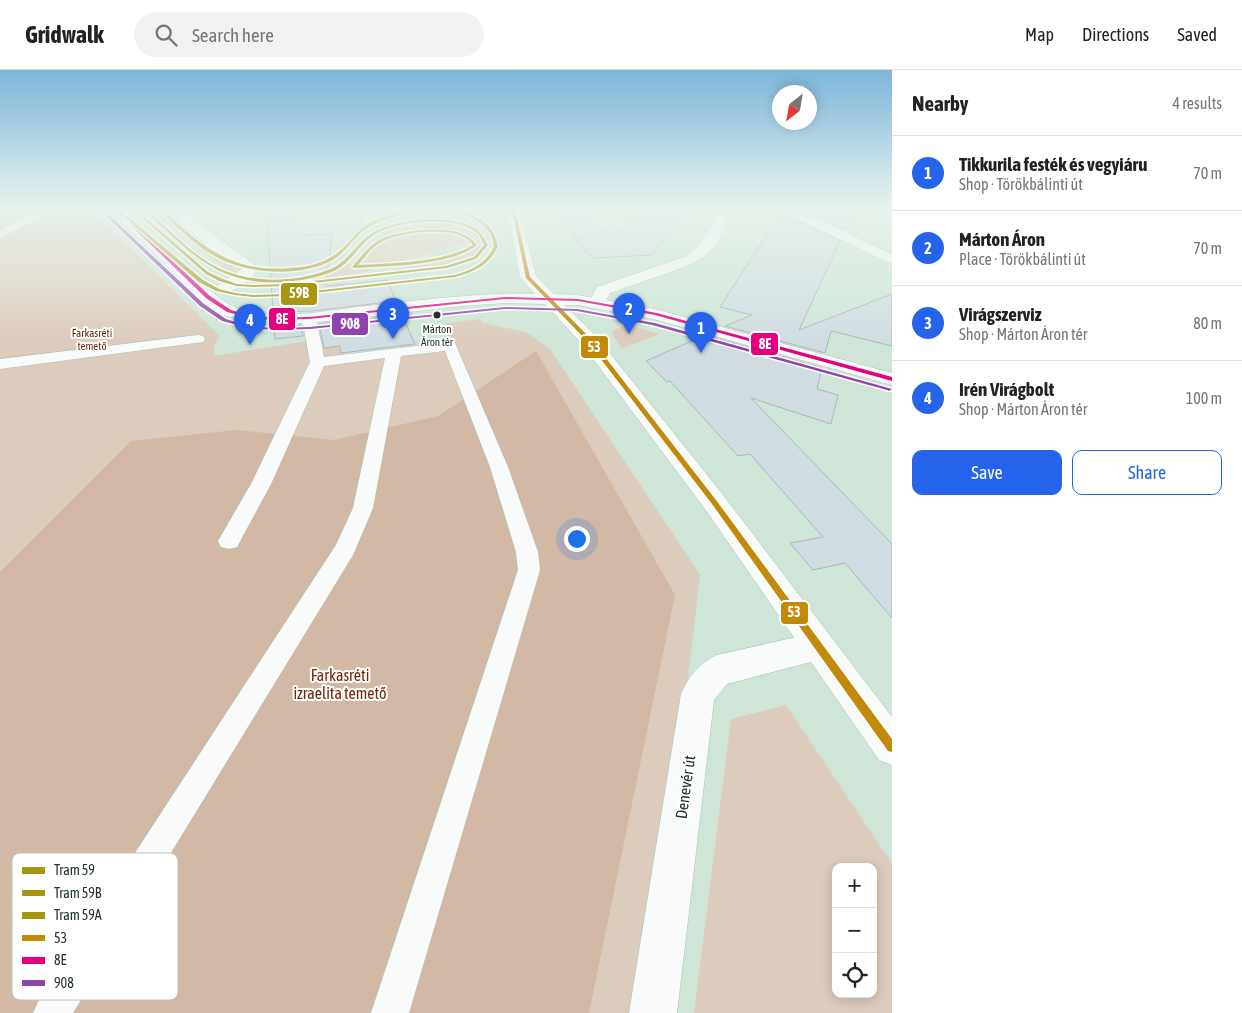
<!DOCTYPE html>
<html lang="en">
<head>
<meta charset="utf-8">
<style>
	:root { --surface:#fff; --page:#f2f2f2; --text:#222; --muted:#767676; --line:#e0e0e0; --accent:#2563eb }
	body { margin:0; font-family:"Asap Condensed",sans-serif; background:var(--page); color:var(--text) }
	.controls { position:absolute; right:15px; bottom:15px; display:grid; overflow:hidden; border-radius:10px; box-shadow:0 2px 12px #0003 }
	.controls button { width:45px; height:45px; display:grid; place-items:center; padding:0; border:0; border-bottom:1px solid var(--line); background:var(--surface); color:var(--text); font:25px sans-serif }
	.compass { position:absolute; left:772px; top:15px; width:45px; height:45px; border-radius:50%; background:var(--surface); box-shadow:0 2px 12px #0003; rotate:211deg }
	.you { position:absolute; left:576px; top:468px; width:18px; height:18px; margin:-12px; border:4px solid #fff; border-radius:50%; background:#1a73e8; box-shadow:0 0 0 8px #1a73e833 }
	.badge { display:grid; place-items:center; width:32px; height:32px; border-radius:50%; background:var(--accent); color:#fff; font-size:16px; font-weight:700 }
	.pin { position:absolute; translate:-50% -41px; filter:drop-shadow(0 1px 2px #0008) }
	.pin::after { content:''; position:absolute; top:26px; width:18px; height:15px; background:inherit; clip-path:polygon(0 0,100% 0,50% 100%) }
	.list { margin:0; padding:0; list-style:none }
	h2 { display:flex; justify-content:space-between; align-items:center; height:65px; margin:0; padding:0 20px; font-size:21px }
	h2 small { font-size:16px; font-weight:400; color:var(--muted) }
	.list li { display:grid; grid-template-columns:32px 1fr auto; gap:15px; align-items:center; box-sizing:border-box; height:75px; padding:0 20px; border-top:1px solid var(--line) }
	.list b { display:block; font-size:19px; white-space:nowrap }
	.list p { margin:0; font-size:16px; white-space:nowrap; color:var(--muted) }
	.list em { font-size:16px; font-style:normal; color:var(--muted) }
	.actions { display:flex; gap:10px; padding:15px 20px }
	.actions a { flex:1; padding:11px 0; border:1px solid var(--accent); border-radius:10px; text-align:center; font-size:18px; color:var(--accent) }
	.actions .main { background:var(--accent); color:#fff }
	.icon { flex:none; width:28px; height:28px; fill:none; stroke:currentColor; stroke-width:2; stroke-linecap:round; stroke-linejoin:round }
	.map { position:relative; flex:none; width:892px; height:943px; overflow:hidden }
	header { display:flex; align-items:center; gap:30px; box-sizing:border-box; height:70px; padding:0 25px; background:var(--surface); border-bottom:1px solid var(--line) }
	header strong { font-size:24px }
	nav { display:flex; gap:28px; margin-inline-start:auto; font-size:18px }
	.search { width:350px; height:45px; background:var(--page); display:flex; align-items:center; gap:12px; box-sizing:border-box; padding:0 18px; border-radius:28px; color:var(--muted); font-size:19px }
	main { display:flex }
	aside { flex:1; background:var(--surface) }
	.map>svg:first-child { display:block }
</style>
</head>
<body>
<header>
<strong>Gridwalk</strong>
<div class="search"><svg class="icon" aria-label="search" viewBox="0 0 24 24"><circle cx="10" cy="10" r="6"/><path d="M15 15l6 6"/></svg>Search here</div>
<nav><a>Map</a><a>Directions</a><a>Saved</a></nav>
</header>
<main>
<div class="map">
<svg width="892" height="943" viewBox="0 0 892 943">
	<rect width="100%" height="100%" fill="#cee5d7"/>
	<!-- green -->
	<g fill="#dcccbd" fill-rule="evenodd">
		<path d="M0 139H91L220 266 214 275V286L320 269 322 278 339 276 342 285 449 271 441 254 480 249 483 253 526 262 550 279 700 505 689 600 640 943H0Z"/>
		<path d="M151 139H164L243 200 236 203 222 197Z"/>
		<path d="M420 153C441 152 465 153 480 169L481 177C468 200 409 199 385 202L476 176V170L362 203 315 210 349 195 383 163 400 155Z"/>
		<path d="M625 256H632L660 264 622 278 612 264 613 260Z"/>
		<path d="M786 635 892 794V943H694L731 649ZM836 797H873V924H836Z"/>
	</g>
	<!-- forest -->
	<path fill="#d2b9a6" d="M536 281 675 525 589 943H0V502L131 371 236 360 334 370 438 346Z"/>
	<!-- building -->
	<g fill="#d0dce1" stroke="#abb6b7">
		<path d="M266 139H288L304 165 332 164 326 216 387 210 396 231 312 241 273 242Z"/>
		<path d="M557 139H568L617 166 639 139H689L652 185 594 188 586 182Z"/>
		<path d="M799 139H855L845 160Z"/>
		<path d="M781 143 840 171 799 260 892 224V276L831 261 825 283 725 256 752 245 720 237Z"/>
		<path d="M402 245 415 274 341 283 340 276 324 278 319 254Z"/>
		<path d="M301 255 303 266 275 269 274 256Z"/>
		<path d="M705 265 822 298 817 319 838 325 831 354 751 328 892 474V548L845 493 813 500 790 473 823 467 750 384 738 386 670 311 667 312 646 291Z"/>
	</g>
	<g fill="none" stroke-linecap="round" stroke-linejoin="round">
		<!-- service casing -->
		<g stroke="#afc1b7" stroke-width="1">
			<g id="service">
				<path d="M37 139H48L37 149 0 168V161Z"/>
				<path d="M309 244 316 248 324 287 450 272 455 273 508 397 538 482 540 500 409 943H371L518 500 516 482 490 397 445 281 401 286 373 438 353 485 73 943H33L39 930 336 475 353 438 385 288 324 296 271 414 237 477 229 479 221 477 218 471 251 414 310 292 302 248Z"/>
				<path d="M198 265 203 266 205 269 203 272 0 299V289Z"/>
			</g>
		</g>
		<!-- minor casing -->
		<g stroke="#afc1b7" stroke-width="1">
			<g id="minor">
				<path d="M164 139H178L255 195 258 198C253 210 230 226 217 222L215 219 217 216 242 199 206 174Z"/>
				<path d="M354 139H367L381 152 379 155H369Z"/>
				<path d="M717 139H729C721 183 704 190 665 204 647 210 628 217 610 223L603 236H591L589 232 597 217 687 186C704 173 712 160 717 139Z"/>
				<path d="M780 139H795L892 184V194L782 142Z"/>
				<path d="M819 562 830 567 835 577 830 587 727 614 714 630 677 943H629L681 624C688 607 700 592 717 585Z"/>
			</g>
		</g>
		<!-- tertiary casing -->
		<g stroke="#afc1b7" stroke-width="1">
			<path id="tertiary" d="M109 139H122C144 159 167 180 189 200 203 213 218 231 237 238 274 251 319 242 357 237 416 231 476 222 535 224L520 207 507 139H519L536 206 554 224 578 225 655 239 892 303V315L653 249 578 235H564L596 266 723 425 892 647V695L879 690 705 439 582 274 545 234 505 233 463 236 309 253 275 254 252 252 223 245 202 231Z"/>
		</g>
		<!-- service -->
		<use href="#service" fill="#f8fbf9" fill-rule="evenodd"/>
		<!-- minor -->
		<use href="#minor" fill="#f8fbf9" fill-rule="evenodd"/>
		<!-- tertiary -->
		<use href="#tertiary" fill="#f8fbf9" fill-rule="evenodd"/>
		<!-- tram -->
		<g stroke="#c7ceca" stroke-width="1">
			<path d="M262 209 334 210"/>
			<path d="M340 209 367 204 472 175"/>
		</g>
		<!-- bus-1 casing -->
		<g stroke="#fff" stroke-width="3">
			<path id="bus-1" d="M512 139H515L530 207 591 269 716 430 892 669V682L888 681 712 434 587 271 526 208Z"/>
		</g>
		<!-- bus-2 casing -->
		<g stroke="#fff" stroke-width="3">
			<path id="bus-2" d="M114 139H117L210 226 231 240 252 246 275 248 309 247 505 227 578 229 657 243 892 307V311L655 245 578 231 505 229 309 249 275 250 252 248 227 242 206 228Z"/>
		</g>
		<!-- bus-3 casing -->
		<g stroke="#fff" stroke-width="3">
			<path id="bus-3" d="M107 145H109L204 234 226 249 249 256 275 258 310 257 505 237 577 239 655 253 892 319 889 321 887 320 652 255 577 241 505 239 310 259 275 260 249 258 222 251 200 236 107 147Z"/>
		</g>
		<!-- bus-1 -->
		<use href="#bus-1" fill="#c2890a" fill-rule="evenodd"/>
		<!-- bus-2 -->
		<use href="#bus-2" fill="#e5007d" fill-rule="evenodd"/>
		<!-- bus-3 -->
		<use href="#bus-3" fill="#8e44ad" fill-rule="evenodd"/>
		<!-- tram-1 casing -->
		<g stroke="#fff" stroke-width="3">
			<path id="tram-1" d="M132 139H135L208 202 223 209 237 214 253 215 286 214 446 196 474 187 484 175C482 172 481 168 479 165 459 144 400 151 377 163 361 172 353 190 338 199 327 205 313 208 301 210 242 219 209 202 168 162 160 155 150 147 144 139H147C173 163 199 194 234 204 263 213 299 211 328 200 348 193 356 172 374 162 398 149 450 144 474 158 481 162 484 168 488 175L476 189 447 198 286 216 253 217 237 216 219 211 206 204Z"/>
		</g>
		<!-- tram-2 casing -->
		<g stroke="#fff" stroke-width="3">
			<path id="tram-2" d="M159 139H162C203 177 231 203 291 198 312 197 331 191 346 175 353 168 359 159 368 154 394 139 476 130 493 162 495 166 496 171 498 176 490 195 474 202 455 207L287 226 253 227 235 225 216 221 199 212 124 147 127 146 203 210 219 219 235 223 253 225 287 224 455 205C472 200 487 193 494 176 493 172 492 165 489 162 489 161 484 157 484 156 459 134 402 141 374 154 356 162 348 182 331 191 300 207 251 204 220 189 204 181 190 169 177 157 171 151 163 145 159 139Z"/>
		</g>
		<!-- tram-3 casing -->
		<g stroke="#fff" stroke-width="3">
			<path id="tram-3" d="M420 160C440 160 463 157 477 175 451 196 387 196 354 198L352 197C358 190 364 182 371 176 384 164 403 163 420 160ZM420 162C438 162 461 159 473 175 444 193 392 193 358 195 363 190 368 182 374 177 387 166 404 165 420 162Z"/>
		</g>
		<!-- tram-1 -->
		<use href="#tram-1" fill="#a79610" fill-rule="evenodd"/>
		<!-- tram-2 -->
		<use href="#tram-2" fill="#a79610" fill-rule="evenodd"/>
		<!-- tram-3 -->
		<use href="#tram-3" fill="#a79610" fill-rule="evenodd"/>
	</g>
	<!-- sky -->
	<linearGradient id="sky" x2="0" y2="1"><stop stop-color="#7cb6da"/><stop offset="0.51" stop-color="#e9f3ed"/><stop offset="1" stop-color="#e9f3ed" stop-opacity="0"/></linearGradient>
	<rect width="892" height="271" fill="url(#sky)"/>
	<!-- markers -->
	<circle fill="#223229" stroke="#fff" stroke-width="2" cx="437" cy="245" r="4.5"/>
	<g text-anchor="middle" stroke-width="4" stroke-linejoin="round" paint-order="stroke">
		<!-- far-bus labels -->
		<g font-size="11" fill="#223229" stroke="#fff">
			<text x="437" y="263">Márton<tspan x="437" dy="13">Áron tér</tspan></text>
		</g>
		<!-- far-park labels -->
		<g font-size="11" fill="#732706" stroke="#fff">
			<text x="92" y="267">Farkasréti<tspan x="92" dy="13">temető</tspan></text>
		</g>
		<!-- near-park labels -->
		<g font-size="16" fill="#732706" stroke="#fff">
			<text x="340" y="611">Farkasréti<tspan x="340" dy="18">izraelita temető</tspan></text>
		</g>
		<!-- near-street labels -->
		<g font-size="16" fill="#223229" stroke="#fff">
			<text transform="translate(685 717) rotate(-82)" y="6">Denevér út</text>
		</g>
	</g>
	<!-- legend -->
	<rect x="12" y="783" width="166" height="147" rx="8" fill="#fff" stroke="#bdc2bf" stroke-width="1"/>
	<rect x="22" y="797" width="23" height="7" fill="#a79610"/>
	<rect x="22" y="820" width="23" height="6" fill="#a79610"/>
	<rect x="22" y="842" width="23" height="7" fill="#a79610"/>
	<rect x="22" y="865" width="23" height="6" fill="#c2890a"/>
	<rect x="22" y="887" width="23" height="7" fill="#e5007d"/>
	<rect x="22" y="910" width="23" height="6" fill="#8e44ad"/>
	<g font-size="14" fill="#223229">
		<text x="54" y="805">Tram 59</text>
		<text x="54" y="828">Tram 59B</text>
		<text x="54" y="850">Tram 59A</text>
		<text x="54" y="873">53</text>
		<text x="54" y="895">8E</text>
		<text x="54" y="918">908</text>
	</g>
	<g stroke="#fff" stroke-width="2">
		<rect x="280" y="212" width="38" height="24" rx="5" fill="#a79610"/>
		<rect x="268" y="237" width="28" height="24" rx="5" fill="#e5007d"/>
		<rect x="331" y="242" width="38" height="24" rx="5" fill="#8e44ad"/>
		<rect x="750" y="262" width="29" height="24" rx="5" fill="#e5007d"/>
		<rect x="580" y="265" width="29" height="24" rx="5" fill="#c2890a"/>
		<rect x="780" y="531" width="29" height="24" rx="5" fill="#c2890a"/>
	</g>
	<g font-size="14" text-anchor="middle" font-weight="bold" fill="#fff">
		<text x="299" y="228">59B</text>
		<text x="282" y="254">8E</text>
		<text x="350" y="259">908</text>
		<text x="765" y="279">8E</text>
		<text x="594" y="282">53</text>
		<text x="794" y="547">53</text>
	</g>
</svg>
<div class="controls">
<button>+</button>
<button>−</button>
<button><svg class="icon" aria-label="locate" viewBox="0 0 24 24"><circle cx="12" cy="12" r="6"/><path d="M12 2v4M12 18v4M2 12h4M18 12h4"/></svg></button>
</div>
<svg class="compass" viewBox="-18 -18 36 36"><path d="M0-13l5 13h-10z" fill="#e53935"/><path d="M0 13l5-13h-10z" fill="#767676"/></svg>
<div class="you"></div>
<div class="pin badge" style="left:701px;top:283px">1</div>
<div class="pin badge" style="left:629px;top:264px">2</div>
<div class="pin badge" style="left:393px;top:269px">3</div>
<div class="pin badge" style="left:250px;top:275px">4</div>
</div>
<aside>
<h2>Nearby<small>4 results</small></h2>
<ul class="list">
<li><span class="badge">1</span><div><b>Tikkurila festék és vegyiáru</b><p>Shop · Törökbálinti út</p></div><em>70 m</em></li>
<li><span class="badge">2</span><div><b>Márton Áron</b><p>Place · Törökbálinti út</p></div><em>70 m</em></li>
<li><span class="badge">3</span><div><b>Virágszerviz</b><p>Shop · Márton Áron tér</p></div><em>80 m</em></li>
<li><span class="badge">4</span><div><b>Irén Virágbolt</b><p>Shop · Márton Áron tér</p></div><em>100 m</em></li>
</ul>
<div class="actions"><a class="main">Save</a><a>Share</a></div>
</aside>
</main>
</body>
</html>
